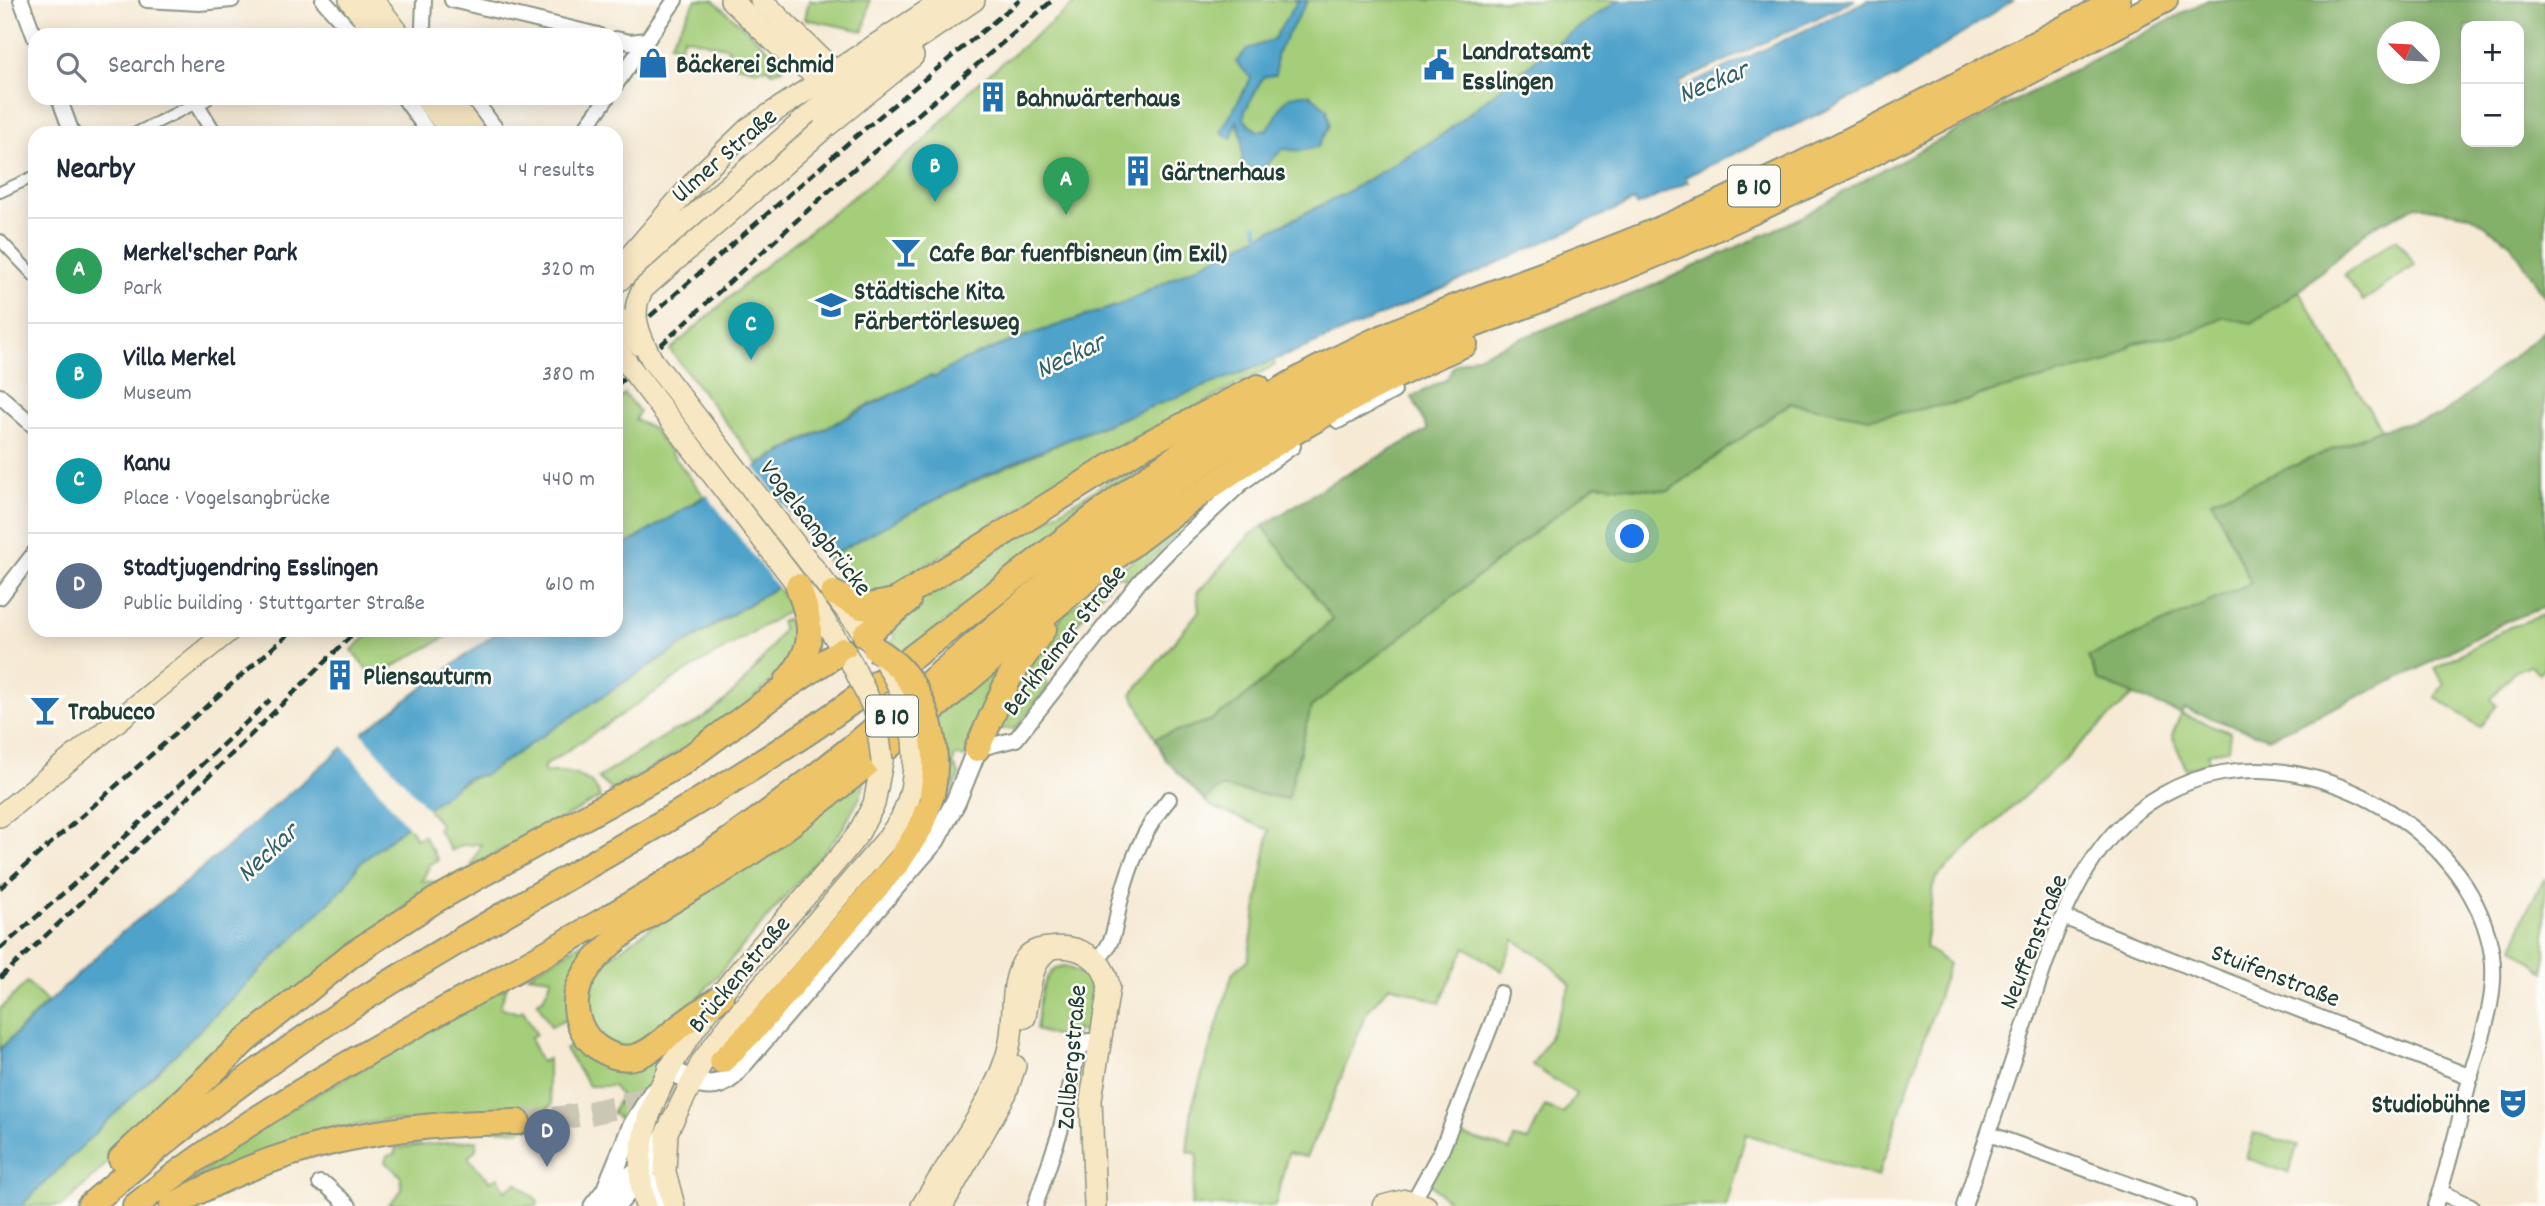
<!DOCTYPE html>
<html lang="en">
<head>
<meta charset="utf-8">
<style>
	:root { --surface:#fff; --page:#f2f2f3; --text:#1f2937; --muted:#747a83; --line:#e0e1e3; --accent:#db2777 }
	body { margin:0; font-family:Dekko,sans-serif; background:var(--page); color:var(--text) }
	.controls { position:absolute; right:21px; top:21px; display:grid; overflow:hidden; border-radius:14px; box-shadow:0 4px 18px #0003 }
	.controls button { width:63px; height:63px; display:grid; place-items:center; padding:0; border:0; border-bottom:2px solid var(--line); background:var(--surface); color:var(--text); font:35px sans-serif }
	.compass { position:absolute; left:2377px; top:21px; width:63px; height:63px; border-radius:50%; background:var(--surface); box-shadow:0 4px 18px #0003; rotate:294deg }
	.you { position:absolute; left:1633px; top:537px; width:24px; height:24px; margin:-18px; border:5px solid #fff; border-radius:50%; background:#1a73e8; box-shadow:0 0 0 10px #1a73e833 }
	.badge { display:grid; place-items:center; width:46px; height:46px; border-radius:50%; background:var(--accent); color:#fff; font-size:23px; font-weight:700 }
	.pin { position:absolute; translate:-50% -58px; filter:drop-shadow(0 2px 4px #0008) }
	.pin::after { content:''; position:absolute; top:37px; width:24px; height:21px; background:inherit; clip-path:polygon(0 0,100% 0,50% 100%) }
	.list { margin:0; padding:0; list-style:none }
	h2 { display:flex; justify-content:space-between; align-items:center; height:91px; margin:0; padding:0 28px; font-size:30px }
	h2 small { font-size:23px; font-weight:400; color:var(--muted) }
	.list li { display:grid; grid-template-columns:46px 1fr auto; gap:21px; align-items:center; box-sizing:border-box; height:105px; padding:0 28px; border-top:2px solid var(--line) }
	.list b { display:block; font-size:26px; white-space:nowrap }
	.list p { margin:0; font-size:23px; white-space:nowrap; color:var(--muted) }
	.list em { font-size:23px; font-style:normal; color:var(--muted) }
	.icon { flex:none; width:38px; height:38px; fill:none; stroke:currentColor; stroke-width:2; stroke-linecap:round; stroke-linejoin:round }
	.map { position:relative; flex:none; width:2545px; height:1206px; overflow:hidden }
	.search { position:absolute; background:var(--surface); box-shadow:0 4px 18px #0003; left:28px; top:28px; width:595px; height:77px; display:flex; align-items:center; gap:18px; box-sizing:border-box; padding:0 24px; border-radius:21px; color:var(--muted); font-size:26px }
	.panel { position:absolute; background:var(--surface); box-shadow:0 4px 18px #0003; left:28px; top:126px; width:595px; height:511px; border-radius:21px }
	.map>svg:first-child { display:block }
</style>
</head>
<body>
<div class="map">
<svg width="2545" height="1206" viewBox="0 0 2545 1206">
	<rect width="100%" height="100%" fill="#fdfcf7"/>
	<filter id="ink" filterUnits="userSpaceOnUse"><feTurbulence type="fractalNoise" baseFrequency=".0143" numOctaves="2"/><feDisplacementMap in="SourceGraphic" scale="14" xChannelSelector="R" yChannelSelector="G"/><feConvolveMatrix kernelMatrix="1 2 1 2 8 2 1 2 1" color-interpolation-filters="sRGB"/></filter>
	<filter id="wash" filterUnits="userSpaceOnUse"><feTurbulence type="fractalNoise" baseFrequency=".00686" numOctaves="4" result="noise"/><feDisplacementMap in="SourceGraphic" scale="28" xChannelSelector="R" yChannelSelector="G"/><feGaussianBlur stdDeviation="1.57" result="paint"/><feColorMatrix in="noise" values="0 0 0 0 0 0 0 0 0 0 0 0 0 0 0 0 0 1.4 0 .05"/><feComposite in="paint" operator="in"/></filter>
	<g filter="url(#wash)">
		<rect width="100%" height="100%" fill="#f6ead5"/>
		<!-- green -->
		<g fill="#a5ce7a" stroke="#628657" stroke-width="2">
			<path d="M696 0H713L782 62 783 69 772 72 768 68 758 70 724 62 729 48 684 37 680 47 670 44Z"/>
			<path d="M809 0H870L864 31 805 19Z"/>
			<path d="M1079 0H1619L1563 38 1442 135 1340 196 1119 305 1017 339 960 362 935 377 930 376 858 410 758 464 670 350 772 260 922 143 973 87Z"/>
			<path d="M2396 239 2415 265 2363 301 2344 275Z"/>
			<path d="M2299 291 2381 429 2212 500 2251 583 2088 657 2099 681 2133 695 1935 879 1925 947 1949 964 1878 1177 1746 1134 1726 1206H1452L1430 1183 1454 1133 1510 1150 1514 1138 1528 1141 1545 1106 1563 1114 1576 1094 1532 1065 1548 1040 1571 985 1544 959 1514 940 1502 971 1465 947 1440 1003 1390 985 1366 1013 1328 1111 1306 1157 1288 1153 1275 1206H1191L1198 1154 1187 1151 1192 1107 1233 972 1248 960 1269 830 1210 806 1205 801 1220 787 1288 799 1311 707 1596 484 1669 491 1790 403 1870 418 1967 401 1980 395 2108 362 2134 343 2193 332 2222 317 2252 323Z"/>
			<path d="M1273 360 1275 365 1127 443 881 593C852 597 841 580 825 559 967 476 1121 418 1273 360Z"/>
			<path d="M624 394 639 411 635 420 652 428 704 496 616 551V402Z"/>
			<path d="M1168 444 1169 448 900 657 890 642 895 638 887 626 929 592Z"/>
			<path d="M1186 518 1189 521C1170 544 1150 557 1132 581L1117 575 1038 671 1049 686 1015 729H999L996 716 1062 616Z"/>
			<path d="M1263 526 1333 619 1238 703 1209 721 1155 738 1132 694 1199 611 1197 593 1250 535Z"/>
			<path d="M777 587 792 609 682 674 543 767 545 773C564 769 596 776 600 798L471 867 481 844 462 845 451 851 437 828 441 825 427 809C446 793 462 779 486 774L585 707Z"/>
			<path d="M2543 615 2545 666 2539 673 2530 665 2512 673 2491 699 2497 705 2480 727 2435 697 2444 684 2435 668 2510 627Z"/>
			<path d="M787 619 797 631 790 654 793 656C747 716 677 754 612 790L598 778 673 731C717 721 761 665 783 629L780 622Z"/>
			<path d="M373 630H458L373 678 352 650Z"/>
			<path d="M1019 646 964 758 956 755 953 763 960 775 936 821 944 797 941 795 935 716Z"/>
			<path d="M2181 714 2230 732 2228 749 2208 753 2210 762 2186 769 2172 735Z"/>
			<path d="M868 772 860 797 840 833 681 1018 637 1050 603 1042 583 1011 594 968Z"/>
			<path d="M408 824 416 839 423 835 438 860 430 864 422 881 443 883 203 1070 63 1206H21L346 886 358 865Z"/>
			<path d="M2545 878V972L2514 948 2524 916Z"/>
			<path d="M601 931 606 938 579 1036 663 1056 628 1125 612 1113 621 1096 613 1086H589L565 1049 574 1044 565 1020 551 1027 537 1002 543 999 552 978 528 975Z"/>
			<path d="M1065 966 1084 975C1096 990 1099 1019 1083 1033L1076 1029 1074 1042 1036 1030C1039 1009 1039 968 1065 966Z"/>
			<path d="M27 982 47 1002 0 1049V1009Z"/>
			<path d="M507 986 500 1007 518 1013 523 1010 536 1034 530 1038 541 1062 548 1059V1089L552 1104 538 1119 519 1131 385 1120 338 1129 192 1181 250 1132Z"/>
			<path d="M2254 1133 2298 1145 2288 1173 2246 1158Z"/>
			<path d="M477 1140 476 1149 468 1158 490 1181 498 1177 505 1190 517 1183 538 1201 537 1206 389 1204 402 1190 401 1176 385 1162 387 1156 395 1154V1148Z"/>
		</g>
		<!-- forest -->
		<g fill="#84b16a" stroke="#52774f" stroke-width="2" fill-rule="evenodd">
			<path d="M2208 0H2545V297L2510 243 2470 215 2416 206 2370 228 2299 291 2252 323 2222 317 2193 332 2134 343 2108 362 1980 395 1967 401 1870 418 1790 403 1668 491 1596 484 1311 707 1288 799 1220 787 1205 801 1166 760 1155 738 1209 721 1238 703 1333 620 1263 526 1327 485 1428 430 1412 397 1447 379 1454 365 1645 289 1798 219 1876 173ZM2466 26H2519V142H2466ZM2388 32H2430V74H2388Z"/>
			<path d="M2545 330V607L2504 622 2416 670 2268 738 2184 709 2181 714 2099 681 2088 657 2251 583 2212 500 2381 429 2441 416Z"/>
		</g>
		<!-- water -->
		<g fill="#50a3cb" stroke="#387080" stroke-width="2">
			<path d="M1298 0H1308L1276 55V75L1263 77 1245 111 1244 119 1257 131 1266 130C1284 113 1276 93 1309 94L1327 109 1330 125 1318 147 1301 151 1283 149 1265 166 1254 169 1242 162V137L1237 121 1231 139 1221 132 1251 78 1236 62 1247 49 1273 40Z"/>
			<path d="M1619 0H1855L1680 82 1679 86 1683 88 1868 0H2013L1897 77 1685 177 1688 182 1637 206 1634 201C1522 251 1411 305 1297 351 1187 395 1074 432 967 484 799 566 641 669 486 774L467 778 437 801 358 865 346 886 21 1206H0V1049L121 933 186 882 341 749 500 630H616V551C718 487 821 428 930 376L935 377 960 362 1017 339 1119 305 1340 196 1442 135 1563 38Z"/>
		</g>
		<!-- pier -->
		<g fill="#f6ead5">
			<path d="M752 463 827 561 779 590 704 491Z"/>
			<path d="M359 730 429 811 409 828 341 744Z"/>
		</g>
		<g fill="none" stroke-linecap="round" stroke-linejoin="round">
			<!-- stream -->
			<path stroke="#50a3cb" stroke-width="4.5" d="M1256 225 1261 240"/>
		</g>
	</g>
	<g filter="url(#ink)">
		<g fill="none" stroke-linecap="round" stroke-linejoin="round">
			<!-- trunk-tunnel -->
			<path stroke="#cbc7b5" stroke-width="24" stroke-dasharray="24 12" stroke-linecap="butt" d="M518 1122C591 1117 660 1102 722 1061"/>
			<!-- pedestrian casing -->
			<g stroke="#8a9484" stroke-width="14">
				<g id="pedestrian">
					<path d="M136 133 196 103"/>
					<path d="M0 192 35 176"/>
					<path d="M0 240 35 277"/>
				</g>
			</g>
			<!-- minor casing -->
			<g stroke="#8a9484" stroke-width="18">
				<g id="minor">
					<path d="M21 0 35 38"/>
					<path d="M147 0 199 3 232 0"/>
					<path d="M323 0 354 35"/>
					<path d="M424 0 423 27 426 35"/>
					<path d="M452 0 598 35"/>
					<path d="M616 39 630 42 647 40"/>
					<path d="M616 84 675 0"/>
					<path d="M59 98 72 133"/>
					<path d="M206 98 196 103 214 133"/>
					<path d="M404 98 429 133"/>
					<path d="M473 98 499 133"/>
					<path d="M582 133 607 98"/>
					<path d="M0 396 35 427"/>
					<path d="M1338 421 1394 391"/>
					<path d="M0 597 35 552"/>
					<path d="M977 749 1016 739 1140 581 1167 553 1243 482 1293 446"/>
					<path d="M2063 917 2471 1077"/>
					<path d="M1097 961C1116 940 1114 928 1120 902 1130 864 1143 829 1169 799"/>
					<path d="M1989 1134 2188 1206"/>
					<path d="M320 1183 326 1185 349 1206"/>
					<path d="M2440 1192 2471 1206"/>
					<path d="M1414 1200 1442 1149 1495 1015 1500 993"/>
					<path d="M1035 1206 1060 1132 1078 1051 1088 1041 1101 1042"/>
					<path d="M1964 1206C1985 1144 2006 1082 2026 1021 2048 956 2067 886 2113 834 2141 803 2181 780 2222 773 2334 753 2474 839 2492 955 2498 997 2481 1038 2470 1078 2459 1121 2450 1164 2435 1206"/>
				</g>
			</g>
			<!-- tertiary casing -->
			<g stroke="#8a9484" stroke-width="23">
				<g id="tertiary">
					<path d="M668 1068C689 1080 710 1095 732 1076L935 840 956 801 977 749"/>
					<path d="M607 1188 632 1127 653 1093"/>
					<path d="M594 1206 612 1183 634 1175 648 1182 662 1206"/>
					<path d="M615 1206 651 1164 666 1133"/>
				</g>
			</g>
			<!-- secondary casing -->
			<g stroke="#8a9484" stroke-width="24">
				<g id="secondary">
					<path d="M350 0 377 35"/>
					<path d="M373 0 400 35"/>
					<path d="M731 0C760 27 799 70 834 85"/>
					<path d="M761 0 834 71 840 84"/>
					<path d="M425 98 452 133"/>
					<path d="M449 98 475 133"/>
					<path d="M822 130 913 56"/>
					<path d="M617 271 701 174 749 128 944 0"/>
					<path d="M616 283 825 102 974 0"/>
					<path d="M652 360 874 646"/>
					<path d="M636 375 820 614 852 664"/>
					<path d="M0 816 230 630"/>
					<path d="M1025 1017C1029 996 1029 964 1048 950"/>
					<path d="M646 1206C605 1077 789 928 858 834L874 804 882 761"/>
					<path d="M674 1206 665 1172 667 1132 702 1062 731 1022 888 838 901 819 909 798"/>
					<path d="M922 1206C949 1161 998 1096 1009 1047 1016 1020 1008 980 1026 958 1032 950 1040 949 1050 948 1078 944 1104 957 1109 987L1091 1100 1095 1206"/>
					<path d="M942 1206 1006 1093 1015 1066"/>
					<path d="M1383 1206 1406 1200 1426 1206"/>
				</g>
			</g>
			<!-- trunk casing -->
			<g stroke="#8a9484" stroke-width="28">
				<g id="trunk">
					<path d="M833 593 862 607 895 601 1145 445 1258 387"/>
					<path d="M865 635 908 601"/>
					<path d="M787 681C817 646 812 626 798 586"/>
					<path d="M977 749 1009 678 1044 628"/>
					<path d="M721 997C707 1007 692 1017 678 1028 652 1049 632 1072 597 1047 583 1036 575 1019 576 1001 577 943 701 887 746 856 907 744 1045 602 1206 490 1287 433 1374 383 1465 344"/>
					<path d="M722 1061 757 1026 899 861 921 827 932 794"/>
					<path d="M121 1159 246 1040 351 955 434 901 682 763 777 693 843 650"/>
					<path d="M89 1206C176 1130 267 1060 365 998 512 905 669 825 814 728 988 610 1141 461 1329 363 1434 308 1550 276 1660 229 1817 162 1967 79 2118 0"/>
					<path d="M135 1206C316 1060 533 976 724 844 920 709 1083 527 1290 408 1408 341 1540 305 1664 251 1836 178 2000 87 2165 0"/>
					<path d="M172 1206C283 1142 392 1123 518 1122"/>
				</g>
			</g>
			<!-- pedestrian -->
			<use href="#pedestrian" stroke="#fff" stroke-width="10"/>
			<!-- minor -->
			<use href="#minor" stroke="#fff" stroke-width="14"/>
			<!-- tertiary -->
			<use href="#tertiary" stroke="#fff" stroke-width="19"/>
			<!-- secondary -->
			<use href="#secondary" stroke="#f8e7c3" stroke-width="21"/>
			<!-- trunk -->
			<use href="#trunk" stroke="#eec469" stroke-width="24"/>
			<!-- rail -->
			<g stroke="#1f3d34" stroke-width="4.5" stroke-dasharray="10 5" stroke-linecap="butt">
				<path d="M616 346 855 137 1020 0"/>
				<path d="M616 386 842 179 1053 0"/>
				<path d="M0 888 293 630"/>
				<path d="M0 949 93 867 270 700"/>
				<path d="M0 978 82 902 357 630"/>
			</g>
			<!-- secondary-bridge casing -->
			<g stroke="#8a9484" stroke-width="24" stroke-linecap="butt">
				<g id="secondary-bridge">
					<path d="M616 316 640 345"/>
					<path d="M616 348 636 375"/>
					<path d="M652 360C640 337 628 313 643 289L822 130"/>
					<path d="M885 662C911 701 921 752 909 798"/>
					<path d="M853 666 876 714 882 761"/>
				</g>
			</g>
			<!-- trunk-bridge casing -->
			<g stroke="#8a9484" stroke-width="28" stroke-linecap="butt">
				<path id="trunk-bridge" d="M875 649C923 676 943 742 932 794"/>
			</g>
			<!-- secondary-bridge -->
			<use href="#secondary-bridge" stroke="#f8e7c3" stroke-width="21"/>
			<!-- trunk-bridge -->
			<use href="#trunk-bridge" stroke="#eec469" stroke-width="24"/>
		</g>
	</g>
	<!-- icons -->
	<defs>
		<g id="shop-bare" transform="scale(2.415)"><path d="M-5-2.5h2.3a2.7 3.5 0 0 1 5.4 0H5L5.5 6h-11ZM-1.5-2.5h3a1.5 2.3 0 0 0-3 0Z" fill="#1f6fb2" stroke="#fdfcf7" stroke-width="2.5" paint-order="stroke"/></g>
		<g id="civic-bare" transform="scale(2.415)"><path d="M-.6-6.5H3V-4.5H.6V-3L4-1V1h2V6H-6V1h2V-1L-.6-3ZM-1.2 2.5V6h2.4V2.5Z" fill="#1f6fb2" stroke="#fdfcf7" stroke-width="2.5" paint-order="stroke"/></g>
		<g id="building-bare" transform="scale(2.415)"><path d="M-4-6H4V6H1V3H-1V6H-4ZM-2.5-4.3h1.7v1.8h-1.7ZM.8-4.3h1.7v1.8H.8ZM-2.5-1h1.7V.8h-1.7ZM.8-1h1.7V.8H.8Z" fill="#1f6fb2" stroke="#fdfcf7" stroke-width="2.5" paint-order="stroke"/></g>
		<g id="bar-bare" transform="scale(2.415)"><path d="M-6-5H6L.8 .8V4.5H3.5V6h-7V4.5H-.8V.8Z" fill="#1f6fb2" stroke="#fdfcf7" stroke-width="2.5" paint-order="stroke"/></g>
		<g id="school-bare" transform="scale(2.415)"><path d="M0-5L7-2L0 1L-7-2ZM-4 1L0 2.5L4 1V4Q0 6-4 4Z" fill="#1f6fb2" stroke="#fdfcf7" stroke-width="2.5" paint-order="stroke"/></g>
		<g id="theatre-bare" transform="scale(2.415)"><path d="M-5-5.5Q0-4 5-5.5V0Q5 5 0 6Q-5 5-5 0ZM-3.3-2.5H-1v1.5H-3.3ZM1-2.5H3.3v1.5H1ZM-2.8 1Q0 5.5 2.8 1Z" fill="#1f6fb2" stroke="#fdfcf7" stroke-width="2.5" paint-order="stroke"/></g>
	</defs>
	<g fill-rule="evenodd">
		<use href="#shop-bare" x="653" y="63"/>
		<use href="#civic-bare" x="1439" y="65"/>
		<use href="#building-bare" x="993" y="97"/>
		<use href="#building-bare" x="1138" y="171"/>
		<use href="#bar-bare" x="906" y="252"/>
		<use href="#school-bare" x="831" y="305"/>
		<use href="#building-bare" x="340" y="675"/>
		<use href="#bar-bare" x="45" y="710"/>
		<use href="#theatre-bare" x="2513" y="1103"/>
	</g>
	<g text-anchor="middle" stroke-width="5" stroke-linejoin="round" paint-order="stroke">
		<!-- shield labels -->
		<g fill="#fdfcf7" stroke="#62766e" stroke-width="2">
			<rect x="1728" y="165.5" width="52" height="41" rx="5"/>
			<rect x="866" y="695.5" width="52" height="41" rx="5"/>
		</g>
		<g font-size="24" font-weight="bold" fill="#1f3d34">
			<text x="1754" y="194">B 10</text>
			<text x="892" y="724">B 10</text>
		</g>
		<!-- poi labels -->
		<g font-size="26" font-weight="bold" fill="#1f3d34" stroke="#fdfcf7" text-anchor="start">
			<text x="1462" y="59">Landratsamt<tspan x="1462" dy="30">Esslingen</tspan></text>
			<text x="676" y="72">Bäckerei Schmid</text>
			<text x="1016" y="106">Bahnwärterhaus</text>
			<text x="1161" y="180">Gärtnerhaus</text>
			<text x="929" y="261">Cafe Bar fuenfbisneun (im Exil)</text>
			<text x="854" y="299">Städtische Kita<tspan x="854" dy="30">Färbertörlesweg</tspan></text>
			<text x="363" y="684">Pliensauturm</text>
			<text x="68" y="719">Trabucco</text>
			<text x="2490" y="1112" text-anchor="end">Studiobühne</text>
		</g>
		<!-- street labels -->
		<g font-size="26" fill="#1f3d34" stroke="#fdfcf7">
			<text transform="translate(723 154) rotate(-41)" y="9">Ulmer Straße</text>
			<text transform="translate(817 527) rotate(52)" y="9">Vogelsangbrücke</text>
			<text transform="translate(1063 639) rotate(-52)" y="9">Berkheimer Straße</text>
			<text transform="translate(2032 941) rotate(-68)" y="9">Neuffenstraße</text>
			<text transform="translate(738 973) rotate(-50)" y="9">Brückenstraße</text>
			<text transform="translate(2276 974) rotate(21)" y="9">Stuifenstraße</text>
			<text transform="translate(1070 1057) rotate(-85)" y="9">Zollbergstraße</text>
		</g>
		<!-- water labels -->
		<g font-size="28" font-style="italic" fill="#306169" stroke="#fdfcf7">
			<text transform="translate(1712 80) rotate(-22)" y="10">Neckar</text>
			<text transform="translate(1069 354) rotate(-25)" y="10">Neckar</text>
			<text transform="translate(266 851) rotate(-43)" y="10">Neckar</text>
		</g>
	</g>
</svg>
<div class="controls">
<button>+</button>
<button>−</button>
</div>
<svg class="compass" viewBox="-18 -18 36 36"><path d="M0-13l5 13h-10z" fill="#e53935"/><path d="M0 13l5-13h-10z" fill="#747a83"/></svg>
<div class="you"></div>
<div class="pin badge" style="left:1066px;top:215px;background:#2e9e5b">A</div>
<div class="pin badge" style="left:935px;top:202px;background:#0f9aa8">B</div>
<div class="pin badge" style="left:751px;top:360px;background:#0f9aa8">C</div>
<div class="pin badge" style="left:547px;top:1167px;background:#5c6f8a">D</div>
<div class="search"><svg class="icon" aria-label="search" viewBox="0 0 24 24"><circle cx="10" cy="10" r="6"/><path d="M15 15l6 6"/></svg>Search here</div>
<section class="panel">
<h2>Nearby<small>4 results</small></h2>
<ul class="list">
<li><span class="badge" style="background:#2e9e5b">A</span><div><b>Merkel'scher Park</b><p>Park</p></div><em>320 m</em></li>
<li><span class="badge" style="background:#0f9aa8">B</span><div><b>Villa Merkel</b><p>Museum</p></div><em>380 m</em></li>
<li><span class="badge" style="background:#0f9aa8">C</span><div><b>Kanu</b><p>Place · Vogelsangbrücke</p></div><em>440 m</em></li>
<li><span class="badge" style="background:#5c6f8a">D</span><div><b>Stadtjugendring Esslingen</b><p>Public building · Stuttgarter Straße</p></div><em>610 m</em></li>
</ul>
</section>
</div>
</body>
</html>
